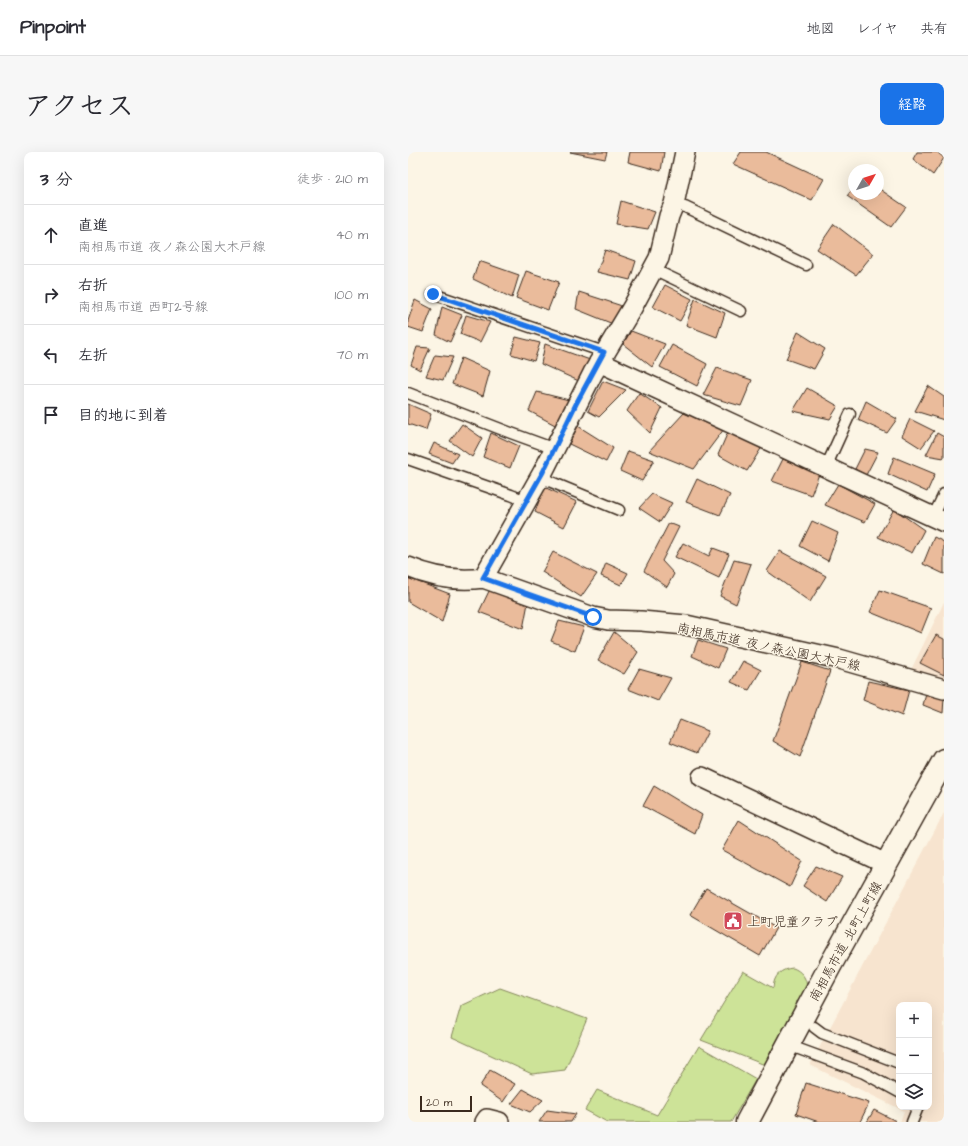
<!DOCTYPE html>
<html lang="ja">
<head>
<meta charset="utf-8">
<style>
	:root { --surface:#fff; --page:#f7f7f7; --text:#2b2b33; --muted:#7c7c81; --line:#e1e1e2; --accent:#1a73e8 }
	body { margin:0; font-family:"Architects Daughter","Klee One",sans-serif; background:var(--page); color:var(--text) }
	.controls { position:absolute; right:12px; bottom:12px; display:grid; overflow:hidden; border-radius:8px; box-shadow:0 4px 16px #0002 }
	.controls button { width:36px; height:36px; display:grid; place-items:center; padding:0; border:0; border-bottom:1px solid var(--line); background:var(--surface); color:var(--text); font:20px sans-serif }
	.compass { position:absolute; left:440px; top:12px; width:36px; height:36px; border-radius:50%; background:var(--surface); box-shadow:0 4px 16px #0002; rotate:51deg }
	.scale { position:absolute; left:12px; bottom:10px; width:52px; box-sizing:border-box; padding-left:4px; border:2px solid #3b2a1e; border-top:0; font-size:11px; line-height:14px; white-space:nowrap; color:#3b2a1e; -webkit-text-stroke:3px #fcf5e5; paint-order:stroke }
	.stop { position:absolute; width:12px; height:12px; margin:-9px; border:3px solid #1a73e8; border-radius:50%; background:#fff }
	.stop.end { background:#1a73e8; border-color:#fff; box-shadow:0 1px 4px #0008 }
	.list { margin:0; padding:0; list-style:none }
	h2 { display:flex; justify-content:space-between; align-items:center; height:52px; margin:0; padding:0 16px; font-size:17px }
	h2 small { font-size:13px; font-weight:400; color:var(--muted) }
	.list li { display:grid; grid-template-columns:26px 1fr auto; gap:12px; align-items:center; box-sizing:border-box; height:60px; padding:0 16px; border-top:1px solid var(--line) }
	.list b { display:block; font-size:15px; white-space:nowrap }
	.list p { margin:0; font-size:13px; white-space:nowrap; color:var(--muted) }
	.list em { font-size:13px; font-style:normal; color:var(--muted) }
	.icon { flex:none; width:22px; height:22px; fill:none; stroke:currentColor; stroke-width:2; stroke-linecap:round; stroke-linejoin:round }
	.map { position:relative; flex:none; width:536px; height:970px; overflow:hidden; border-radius:8px }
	header { display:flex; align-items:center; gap:24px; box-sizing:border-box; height:56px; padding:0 20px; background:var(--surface); border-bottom:1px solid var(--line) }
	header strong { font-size:19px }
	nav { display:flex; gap:22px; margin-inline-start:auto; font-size:14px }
	.intro { display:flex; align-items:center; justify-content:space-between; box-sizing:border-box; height:96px; padding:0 24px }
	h1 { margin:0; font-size:28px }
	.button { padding:10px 18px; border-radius:8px; background:var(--accent); color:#fff; font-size:14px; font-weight:700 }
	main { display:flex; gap:24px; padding:0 24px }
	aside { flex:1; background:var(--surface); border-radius:8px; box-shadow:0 4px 16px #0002 }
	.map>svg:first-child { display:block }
</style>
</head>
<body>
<header>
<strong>Pinpoint</strong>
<nav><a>地図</a><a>レイヤ</a><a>共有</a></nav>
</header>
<div class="intro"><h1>アクセス</h1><a class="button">経路</a></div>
<main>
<aside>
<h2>3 分<small>徒歩 · 210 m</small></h2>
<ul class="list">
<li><svg class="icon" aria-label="ahead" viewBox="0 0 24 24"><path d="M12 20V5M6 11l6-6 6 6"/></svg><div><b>直進</b><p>南相馬市道 夜ノ森公園大木戸線</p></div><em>40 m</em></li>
<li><svg class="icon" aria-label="right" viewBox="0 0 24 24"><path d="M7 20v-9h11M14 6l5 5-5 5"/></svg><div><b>右折</b><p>南相馬市道 西町2号線</p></div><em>100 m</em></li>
<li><svg class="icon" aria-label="left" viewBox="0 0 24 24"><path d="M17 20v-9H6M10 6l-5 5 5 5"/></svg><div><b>左折</b></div><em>70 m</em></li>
<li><svg class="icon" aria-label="arrive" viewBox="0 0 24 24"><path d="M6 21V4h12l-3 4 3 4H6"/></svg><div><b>目的地に到着</b></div></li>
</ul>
</aside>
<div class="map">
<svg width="536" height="970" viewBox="0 0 536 970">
	<rect width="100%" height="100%" fill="#fcf5e5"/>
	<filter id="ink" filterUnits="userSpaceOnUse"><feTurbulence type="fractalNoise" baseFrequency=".025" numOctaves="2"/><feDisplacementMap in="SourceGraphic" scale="8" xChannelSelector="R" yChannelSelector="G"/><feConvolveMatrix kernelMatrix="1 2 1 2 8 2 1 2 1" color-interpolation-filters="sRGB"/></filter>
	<g filter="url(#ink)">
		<!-- built -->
		<g fill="#f7e4cf" fill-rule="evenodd">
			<path d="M536 450V531L502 520Z"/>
			<path d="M536 661V970H492L496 959 402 913ZM491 853H521V955H491Z"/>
		</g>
		<!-- green -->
		<g fill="#cde398" stroke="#84865b">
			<path d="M385 816C401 822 404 842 388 850L391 852 357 913 293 888 335 819 365 836C366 824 372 817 385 816Z"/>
			<path d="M92 836 179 867 157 918 124 922 44 885 53 854Z"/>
			<path d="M291 894 348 927 323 970H199L177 958 189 938 249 963Z"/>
		</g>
		<!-- building -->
		<g fill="#eabb9b" stroke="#3b2a1e">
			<path d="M162 0H199L197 7Z"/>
			<path d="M222 0H256L253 19 220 10Z"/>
			<path d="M333 0H358L416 27 404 48 325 12Z"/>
			<path d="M509 0H529L536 6 525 23 505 7Z"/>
			<path d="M446 35V42H470V36L498 55 483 75 439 44Z"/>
			<path d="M213 49 247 60 240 77 208 72Z"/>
			<path d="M426 72 465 102 448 123 409 97Z"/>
			<path d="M197 98 228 109 222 128 189 120Z"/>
			<path d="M71 109 111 123 104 146 65 127Z"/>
			<path d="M118 119 151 130 140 158 108 146Z"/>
			<path d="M257 133 284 147 272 169 245 155Z"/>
			<path d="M171 140 214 154 205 172 168 157Z"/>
			<path d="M287 147 317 161 309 185 278 173Z"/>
			<path d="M7 148 24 157 15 180 0 175V169Z"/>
			<path d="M34 155 54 163 42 190 28 183Z"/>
			<path d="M58 163 82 170 72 190 52 182Z"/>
			<path d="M223 179 257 192 244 215 215 192Z"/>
			<path d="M390 180 417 197 406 217 378 207Z"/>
			<path d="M108 185 132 191 126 209 103 202Z"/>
			<path d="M137 192 182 208 173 230 133 212Z"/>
			<path d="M264 193 299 212 289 234 252 215Z"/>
			<path d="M9 195 22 196 12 218 3 213Z"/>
			<path d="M27 203 45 205 35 228 18 224Z"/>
			<path d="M53 206 82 219 75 244 44 232Z"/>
			<path d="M309 216 344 228 333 254 295 243Z"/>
			<path d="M195 229 218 238 191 265 180 259Z"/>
			<path d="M520 234 536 245V268L507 259Z"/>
			<path d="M399 236 430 254 422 267 385 259Z"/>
			<path d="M129 240 161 248 149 274 121 259Z"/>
			<path d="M231 241 254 256 242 281 219 259Z"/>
			<path d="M458 249 489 267 479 281 450 268Z"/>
			<path d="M0 252 23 262 18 278 0 272Z"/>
			<path d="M276 261 316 277 286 317 241 299Z"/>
			<path d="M502 267 526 279 513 296 494 284Z"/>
			<path d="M54 272 74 286 64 305 42 289Z"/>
			<path d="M170 274 205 296 198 310 161 292Z"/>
			<path d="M320 280 354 295 339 319 310 303Z"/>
			<path d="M83 281 111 294 102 316 75 305Z"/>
			<path d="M529 281 536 285V306L518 303Z"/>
			<path d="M26 291 50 302 44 311 21 302Z"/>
			<path d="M457 297 470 300 458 323 447 317Z"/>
			<path d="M220 299 246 308 234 329 212 319Z"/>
			<path d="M486 305 527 322 519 340 480 322Z"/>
			<path d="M375 307 411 322 403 343 364 329Z"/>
			<path d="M289 327 322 343 312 363 278 350Z"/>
			<path d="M430 332 467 352 457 370 417 353Z"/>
			<path d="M136 335 169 350 156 375 127 360Z"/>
			<path d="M244 342 264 351 252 370 231 356Z"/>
			<path d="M486 357 516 378 504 401 470 385Z"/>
			<path d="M404 369 430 381 420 409 392 394Z"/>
			<path d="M261 371 271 375 254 409 266 422 259 435 236 419Z"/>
			<path d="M526 385 536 390V422L515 412Z"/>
			<path d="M275 391 301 404 305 396 321 402 311 426 267 405Z"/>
			<path d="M372 399 418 424 402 450 359 419Z"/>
			<path d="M145 400 189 422 173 445 134 420Z"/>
			<path d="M326 408 343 412 328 452 312 444Z"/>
			<path d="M198 411 220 421 213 433 193 424Z"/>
			<path d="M0 426 42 442 34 470 0 450Z"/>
			<path d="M82 437 120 451 115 477 71 460Z"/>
			<path d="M472 438 523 456 513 481 462 460Z"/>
			<path d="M151 469 176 475 167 499 143 489Z"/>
			<path d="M206 480 230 500 216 522 190 508Z"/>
			<path d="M528 483 536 487V523L512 511Z"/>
			<path d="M290 488 318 497 310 516 284 504Z"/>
			<path d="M335 509 353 518 341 538 323 530Z"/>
			<path d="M394 510 422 519 392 605 365 589Z"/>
			<path d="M231 517 263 526 250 549 220 537Z"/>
			<path d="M460 529 501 538 494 564 455 548Z"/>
			<path d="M518 542 536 546 535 561 515 553Z"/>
			<path d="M272 568 300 579 289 601 262 590Z"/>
			<path d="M246 634 294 663 287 682 235 654Z"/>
			<path d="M331 668 394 709 382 735 314 698Z"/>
			<path d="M408 714 434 725 419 750 395 734Z"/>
			<path d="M298 736 368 776 352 804 282 763Z"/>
			<path d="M82 918 107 932 95 950 72 934Z"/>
			<path d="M398 931 461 951 452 970H411L388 962Z"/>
			<path d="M115 937 135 948 122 960 103 952Z"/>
			<path d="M139 958 168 962 163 970H131Z"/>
			<path d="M466 958 488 969 487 970H459Z"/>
		</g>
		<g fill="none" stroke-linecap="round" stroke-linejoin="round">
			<!-- service casing -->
			<g stroke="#3b2a1e" stroke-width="13">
				<g id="service">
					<path d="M266 52 277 55 398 113"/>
					<path d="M245 117 333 159"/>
					<path d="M25 142 196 200"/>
					<path d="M0 241 103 281 147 297"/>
					<path d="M0 307 103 343 118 349"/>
					<path d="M418 315 442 262"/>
					<path d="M133 324 141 329 211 358"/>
					<path d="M525 365 536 342"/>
					<path d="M406 875 414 881 491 911"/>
					<path d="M380 893 456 921 491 940"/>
					<path d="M504 970 510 955"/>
				</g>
			</g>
			<!-- minor casing -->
			<g stroke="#3b2a1e" stroke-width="22">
				<g id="minor">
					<path d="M191 210 536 370"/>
					<path d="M0 415C24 425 48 430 75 426L185 465 200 468 233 469 278 473 431 507 536 537"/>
					<path d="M75 426 135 320 185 221 224 156 251 106 261 64 266 52 277 0"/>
					<path d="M294 625 478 712"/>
					<path d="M77 970 79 967 91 970"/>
				</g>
			</g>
			<!-- tertiary casing -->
			<g stroke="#3b2a1e" stroke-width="25">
				<path id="tertiary" d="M339 970 422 814 536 608"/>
			</g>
			<!-- service -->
			<use href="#service" stroke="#fcf5e5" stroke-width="10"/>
			<!-- minor -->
			<use href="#minor" stroke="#fcf5e5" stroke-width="19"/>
			<!-- tertiary -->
			<use href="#tertiary" stroke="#fcf5e5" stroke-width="22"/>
		</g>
	</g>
	<g fill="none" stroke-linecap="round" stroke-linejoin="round" filter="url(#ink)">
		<!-- route -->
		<path stroke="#1a73e8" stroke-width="5" d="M25 142 196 200 169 250 135 320 75 426 185 465"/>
	</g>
	<!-- icons -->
	<defs>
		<g id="civic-square" transform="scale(1)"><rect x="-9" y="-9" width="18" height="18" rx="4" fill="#d1495b" stroke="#fcf5e5"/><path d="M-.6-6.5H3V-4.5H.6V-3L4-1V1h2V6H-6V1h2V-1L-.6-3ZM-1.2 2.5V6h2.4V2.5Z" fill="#fff"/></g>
	</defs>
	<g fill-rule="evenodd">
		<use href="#civic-square" x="325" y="769"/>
	</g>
	<g text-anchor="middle" stroke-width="3" stroke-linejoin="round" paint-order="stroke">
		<!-- street labels -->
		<g font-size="13" fill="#3b2a1e" stroke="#fcf5e5">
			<text transform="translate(361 494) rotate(12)" y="5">南相馬市道 夜ノ森公園大木戸線</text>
			<text transform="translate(437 789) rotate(-61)" y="5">南相馬市道 北町上町線</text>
		</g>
		<!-- poi labels -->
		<g font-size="13" fill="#3b2a1e" stroke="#fcf5e5" text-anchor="start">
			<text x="339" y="774">上町児童クラブ</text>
		</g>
	</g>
</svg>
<div class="controls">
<button>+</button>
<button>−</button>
<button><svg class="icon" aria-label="layers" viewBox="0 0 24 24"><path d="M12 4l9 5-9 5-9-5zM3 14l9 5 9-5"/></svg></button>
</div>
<svg class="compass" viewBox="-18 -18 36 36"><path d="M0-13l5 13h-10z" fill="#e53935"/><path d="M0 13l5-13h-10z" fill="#7c7c81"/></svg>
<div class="scale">20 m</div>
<div class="stop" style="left:185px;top:465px"></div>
<div class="stop end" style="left:25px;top:142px"></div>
</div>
</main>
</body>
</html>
